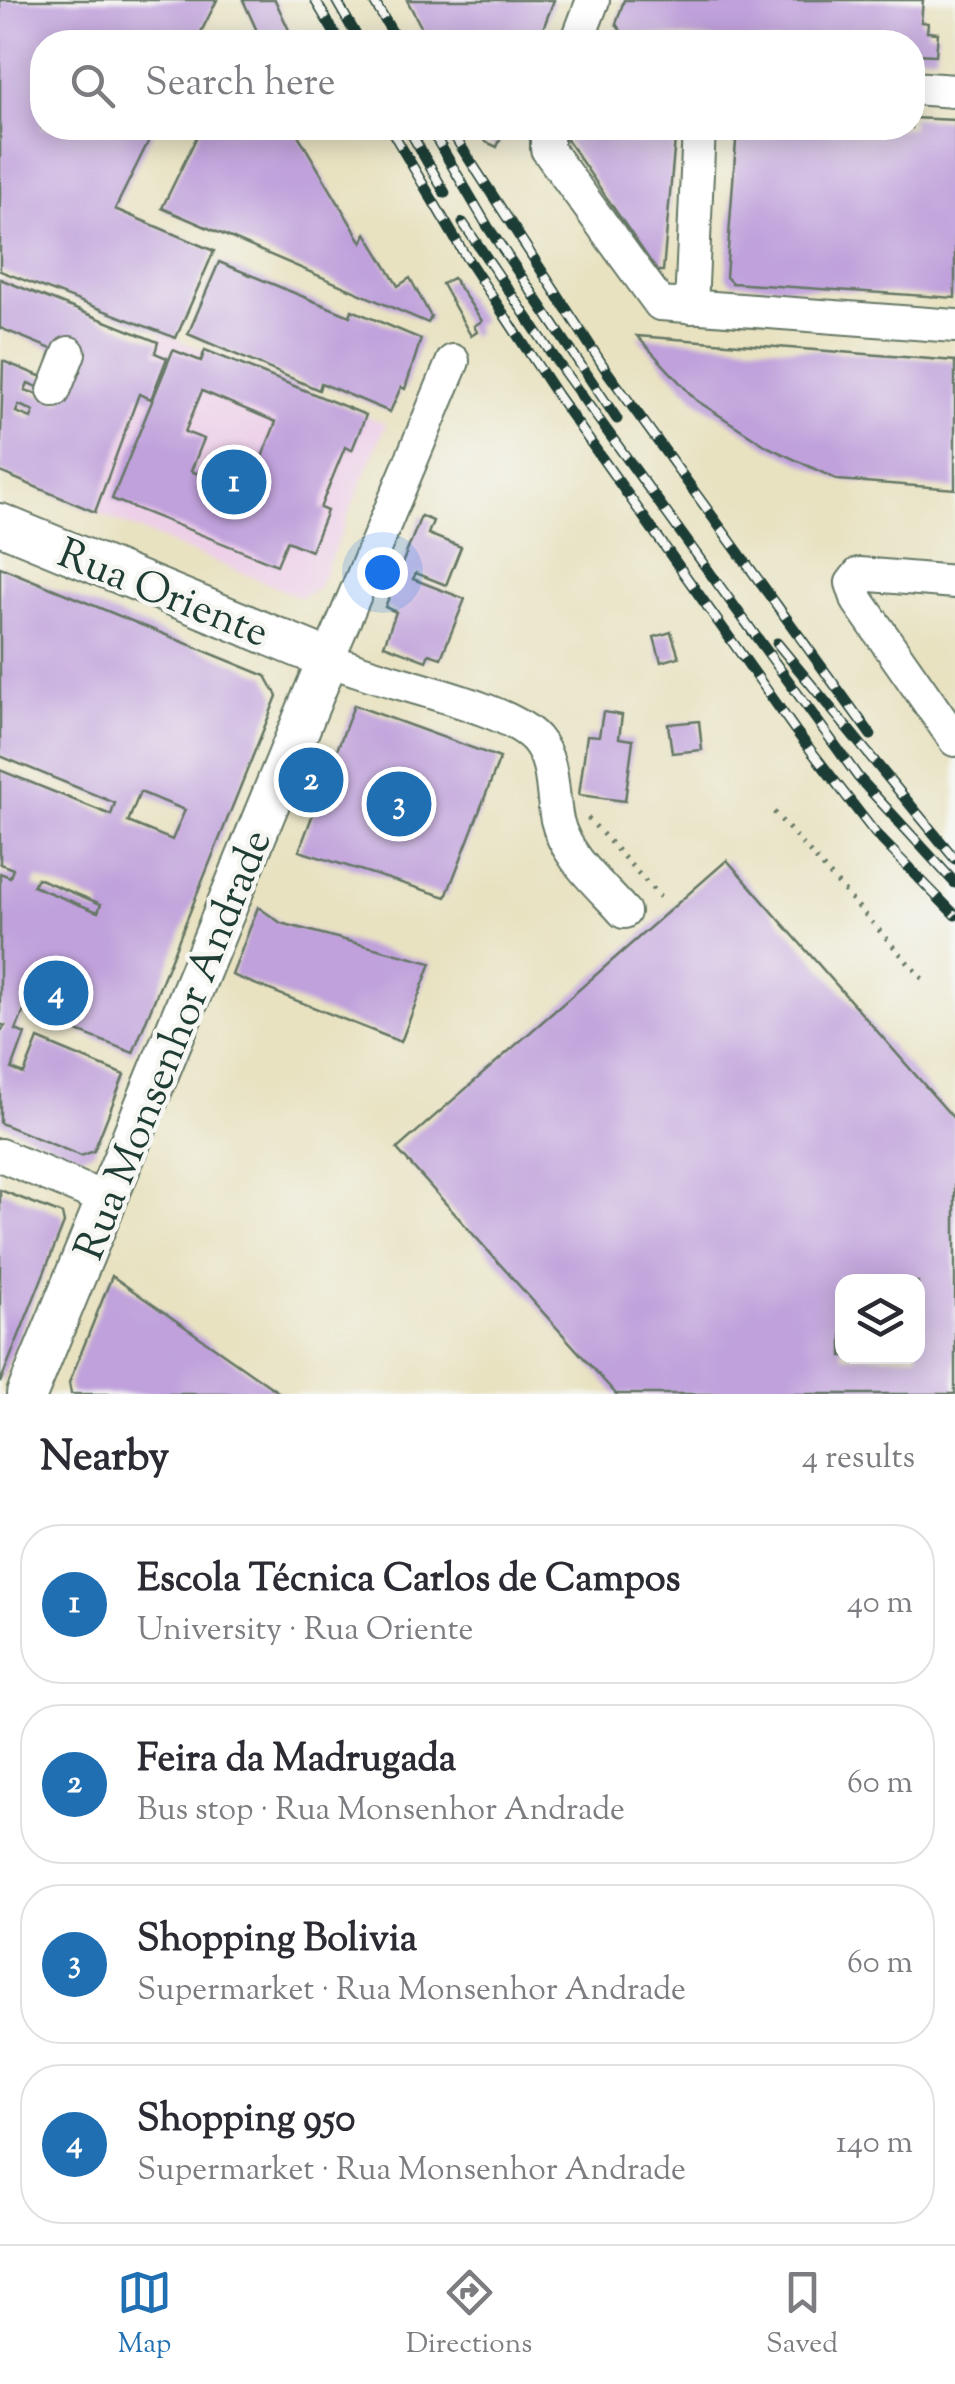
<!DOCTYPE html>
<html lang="en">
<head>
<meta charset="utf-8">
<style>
	:root { --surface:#fff; --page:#f7f7f7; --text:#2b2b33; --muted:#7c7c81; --line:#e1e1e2; --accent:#1f6fb2 }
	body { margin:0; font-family:"Sorts Mill Goudy",serif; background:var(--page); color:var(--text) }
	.controls { position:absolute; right:30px; bottom:30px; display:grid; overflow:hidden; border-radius:20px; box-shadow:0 5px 25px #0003 }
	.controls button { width:90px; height:90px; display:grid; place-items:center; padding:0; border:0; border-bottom:2px solid var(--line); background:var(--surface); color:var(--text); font:50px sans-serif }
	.you { position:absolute; left:382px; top:572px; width:35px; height:35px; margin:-25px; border:8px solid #fff; border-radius:50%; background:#1a73e8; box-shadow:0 0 0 15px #1a73e833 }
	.badge { display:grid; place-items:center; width:65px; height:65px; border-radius:50%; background:var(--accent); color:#fff; font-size:32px; font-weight:700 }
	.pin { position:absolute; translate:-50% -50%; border:5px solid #fff; box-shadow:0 2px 10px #0006 }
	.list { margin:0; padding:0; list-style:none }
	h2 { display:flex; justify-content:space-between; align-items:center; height:130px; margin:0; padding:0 40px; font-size:42px }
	h2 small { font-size:32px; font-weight:400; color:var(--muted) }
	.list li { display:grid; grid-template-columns:65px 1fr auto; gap:30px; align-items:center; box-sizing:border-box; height:160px; margin:0 20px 20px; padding:0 20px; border:2px solid var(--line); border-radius:40px }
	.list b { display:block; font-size:38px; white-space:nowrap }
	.list p { margin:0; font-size:32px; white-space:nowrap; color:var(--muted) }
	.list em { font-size:32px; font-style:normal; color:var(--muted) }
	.icon { flex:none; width:55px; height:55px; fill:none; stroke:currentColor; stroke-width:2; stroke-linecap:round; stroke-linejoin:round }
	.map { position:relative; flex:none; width:955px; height:1394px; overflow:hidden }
	.search { position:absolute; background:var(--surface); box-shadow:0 5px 25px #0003; left:30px; right:30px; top:30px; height:110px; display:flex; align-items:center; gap:25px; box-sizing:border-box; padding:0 35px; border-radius:40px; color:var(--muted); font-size:38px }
	.sheet { height:850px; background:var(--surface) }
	nav { display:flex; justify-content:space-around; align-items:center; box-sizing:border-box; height:140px; border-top:2px solid var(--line); background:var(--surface); font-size:28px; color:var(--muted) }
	nav a { display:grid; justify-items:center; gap:5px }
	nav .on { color:var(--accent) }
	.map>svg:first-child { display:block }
</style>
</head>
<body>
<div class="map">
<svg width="955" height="1394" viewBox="0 0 955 1394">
	<rect width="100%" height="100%" fill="#f6f6f2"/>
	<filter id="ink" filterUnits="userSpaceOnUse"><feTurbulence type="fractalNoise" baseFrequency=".01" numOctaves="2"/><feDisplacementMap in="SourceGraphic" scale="20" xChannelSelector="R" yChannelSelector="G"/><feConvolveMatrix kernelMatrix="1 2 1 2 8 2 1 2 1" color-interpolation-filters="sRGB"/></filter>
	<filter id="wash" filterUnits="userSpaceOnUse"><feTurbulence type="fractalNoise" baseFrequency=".0048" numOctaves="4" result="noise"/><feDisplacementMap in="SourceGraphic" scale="40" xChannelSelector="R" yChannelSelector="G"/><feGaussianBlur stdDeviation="2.25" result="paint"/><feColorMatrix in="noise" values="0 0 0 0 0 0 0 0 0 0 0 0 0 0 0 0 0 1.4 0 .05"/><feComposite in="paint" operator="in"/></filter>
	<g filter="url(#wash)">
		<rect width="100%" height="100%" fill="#e8e2c1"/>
		<!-- built -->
		<path fill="#edd0e8" d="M162 333 386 424 318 588 300 597 95 512Z"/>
		<g id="blocks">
			<!-- building -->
			<g fill="#c0a1db" fill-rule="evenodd">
				<path d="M0 0H217L196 42H42V128H155L115 209 214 251 176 338 0 271Z"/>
				<path d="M243 0H275L289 30 262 42Z"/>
				<path d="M407 0H554L538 42H429Z"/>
				<path d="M624 0H923L921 22 928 23 927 32 938 33 936 55 912 54V42H755L622 33 616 24Z"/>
				<path d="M912 118 955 120V298L732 283 726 277 737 128H912Z"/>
				<path d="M201 128H294L362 243 366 233 398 286 410 278 431 317 428 323 162 208Z"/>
				<path d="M477 128H505L497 147 486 142Z"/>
				<path d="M572 128H676L663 271H657L567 140Z"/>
				<path d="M219 262 350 316 352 310 421 339 405 389 401 387 390 412 321 383 319 390 188 334Z"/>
				<path d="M453 278 482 321 474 326 477 332 471 336 442 284Z"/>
				<path d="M0 279 158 342 155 353 167 358 151 399 139 394 95 512 0 472 3 361 47 379 42 389 28 383 25 390 61 402 82 350 60 342 56 351 0 328ZM19 405 34 411 31 418 16 412Z"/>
				<path d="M637 336 955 361V489L838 480 768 447 696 400Z"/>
				<path d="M173 350 201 361 205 350 366 415 352 450 345 447 320 508 327 511 311 551 287 541 277 565 112 499ZM202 391 276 422 253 480 238 490 191 471 204 439 185 432Z"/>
				<path d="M421 516 433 521 428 534 461 547 446 585 416 573 413 579 465 599 441 658 429 654 426 661 384 645 396 612 385 607Z"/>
				<path d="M0 567 266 676 277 696 133 1053 24 1010 16 1030 25 1034 12 1069 24 1074 38 1039 124 1075 94 1151 81 1156 0 1123V1032L5 1026 0 1024V873L10 877 13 869 0 864V770L111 815 115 803 0 756ZM140 792 185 810 172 840 128 822ZM37 878 101 904 98 912 33 886Z"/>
				<path d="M671 632 679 657 661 662 654 637Z"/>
				<path d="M354 705 500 758 446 897 299 851Z"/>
				<path d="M603 712 622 715 619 738 633 740 625 801 579 795 587 735 599 736Z"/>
				<path d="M699 721 702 750 672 753 668 724Z"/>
				<path d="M727 860 955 1120V1394H616L397 1149ZM842 1282H918V1356H842Z"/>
				<path d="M258 907 281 923 431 963 401 1042 232 975Z"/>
				<path d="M0 1190 62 1214 64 1223 0 1383Z"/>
				<path d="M112 1276 188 1329 281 1394H71L69 1383Z"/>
			</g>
		</g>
	</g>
	<g filter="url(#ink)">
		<use href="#blocks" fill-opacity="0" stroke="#657765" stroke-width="2.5"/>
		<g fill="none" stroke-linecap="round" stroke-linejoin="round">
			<!-- minor casing -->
			<g stroke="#657765" stroke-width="36">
				<g id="minor">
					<path d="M577 42 593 0"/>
					<path d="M912 88 955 91"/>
					<path d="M547 128V149L660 304 955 326"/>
					<path d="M691 307 699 128"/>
					<path d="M453 361 328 659C377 682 505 704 536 739 555 762 551 792 557 820 565 856 600 885 624 912"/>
					<path d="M54 391 69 353"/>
					<path d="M955 582 859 574 852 583 858 601 955 740"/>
					<path d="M0 1155 106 1199"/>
				</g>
			</g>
			<!-- major casing -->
			<g stroke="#657765" stroke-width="44">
				<path id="major" d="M0 524 328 659 27 1394"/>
			</g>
			<!-- path -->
			<g stroke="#657765" stroke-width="5" stroke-dasharray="2.5 8" stroke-linecap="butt">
				<path d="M774 812 926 983"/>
				<path d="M588 818 660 897"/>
			</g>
			<!-- minor -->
			<use href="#minor" stroke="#fff" stroke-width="32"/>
			<!-- major -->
			<use href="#major" stroke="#fff" stroke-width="40"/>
			<!-- rail casing -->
			<g stroke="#1f3d34" stroke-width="11">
				<g id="rail">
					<path d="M315 0 340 42"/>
					<path d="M336 0 360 42"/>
					<path d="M373 0 398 42"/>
					<path d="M390 128 466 257 557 395 795 730 875 833 955 915"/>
					<path d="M408 128 445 193"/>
					<path d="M430 128 488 227 617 419"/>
					<path d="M449 128 606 370 871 735"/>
					<path d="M463 223 560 366 858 777 955 883"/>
					<path d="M777 643 955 859"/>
				</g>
			</g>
			<!-- rail -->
			<use href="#rail" stroke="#f6f6f2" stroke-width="8" stroke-dasharray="22" stroke-linecap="butt"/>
		</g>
	</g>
	<g text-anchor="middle" stroke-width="9" stroke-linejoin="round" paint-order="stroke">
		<!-- street labels -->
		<g font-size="42" fill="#1f3d34" stroke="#f6f6f2">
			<text transform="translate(164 591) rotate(22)" y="15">Rua Oriente</text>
			<text transform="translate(171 1044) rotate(-68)" y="15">Rua Monsenhor Andrade</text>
		</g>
	</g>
</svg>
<div class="controls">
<button><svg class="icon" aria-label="layers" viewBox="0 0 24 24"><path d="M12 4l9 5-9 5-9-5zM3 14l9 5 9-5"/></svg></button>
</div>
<div class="you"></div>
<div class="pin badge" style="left:234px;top:482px">1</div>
<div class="pin badge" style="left:311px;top:780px">2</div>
<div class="pin badge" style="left:399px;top:804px">3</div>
<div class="pin badge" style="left:56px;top:993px">4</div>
<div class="search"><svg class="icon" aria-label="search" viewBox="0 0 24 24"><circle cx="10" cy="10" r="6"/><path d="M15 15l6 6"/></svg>Search here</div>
</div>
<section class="sheet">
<h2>Nearby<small>4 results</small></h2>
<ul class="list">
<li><span class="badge">1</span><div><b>Escola Técnica Carlos de Campos</b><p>University · Rua Oriente</p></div><em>40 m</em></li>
<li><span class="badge">2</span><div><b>Feira da Madrugada</b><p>Bus stop · Rua Monsenhor Andrade</p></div><em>60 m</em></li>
<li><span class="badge">3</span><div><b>Shopping Bolivia</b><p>Supermarket · Rua Monsenhor Andrade</p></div><em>60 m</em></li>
<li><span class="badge">4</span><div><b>Shopping 950</b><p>Supermarket · Rua Monsenhor Andrade</p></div><em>140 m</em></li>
</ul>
</section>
<nav>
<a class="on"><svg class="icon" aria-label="map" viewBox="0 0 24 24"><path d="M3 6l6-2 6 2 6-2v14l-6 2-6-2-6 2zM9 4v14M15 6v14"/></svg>Map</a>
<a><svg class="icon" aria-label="directions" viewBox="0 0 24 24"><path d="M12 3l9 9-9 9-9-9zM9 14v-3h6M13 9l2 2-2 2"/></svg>Directions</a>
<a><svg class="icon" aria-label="saved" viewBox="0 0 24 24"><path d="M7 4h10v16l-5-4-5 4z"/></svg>Saved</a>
</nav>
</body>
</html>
